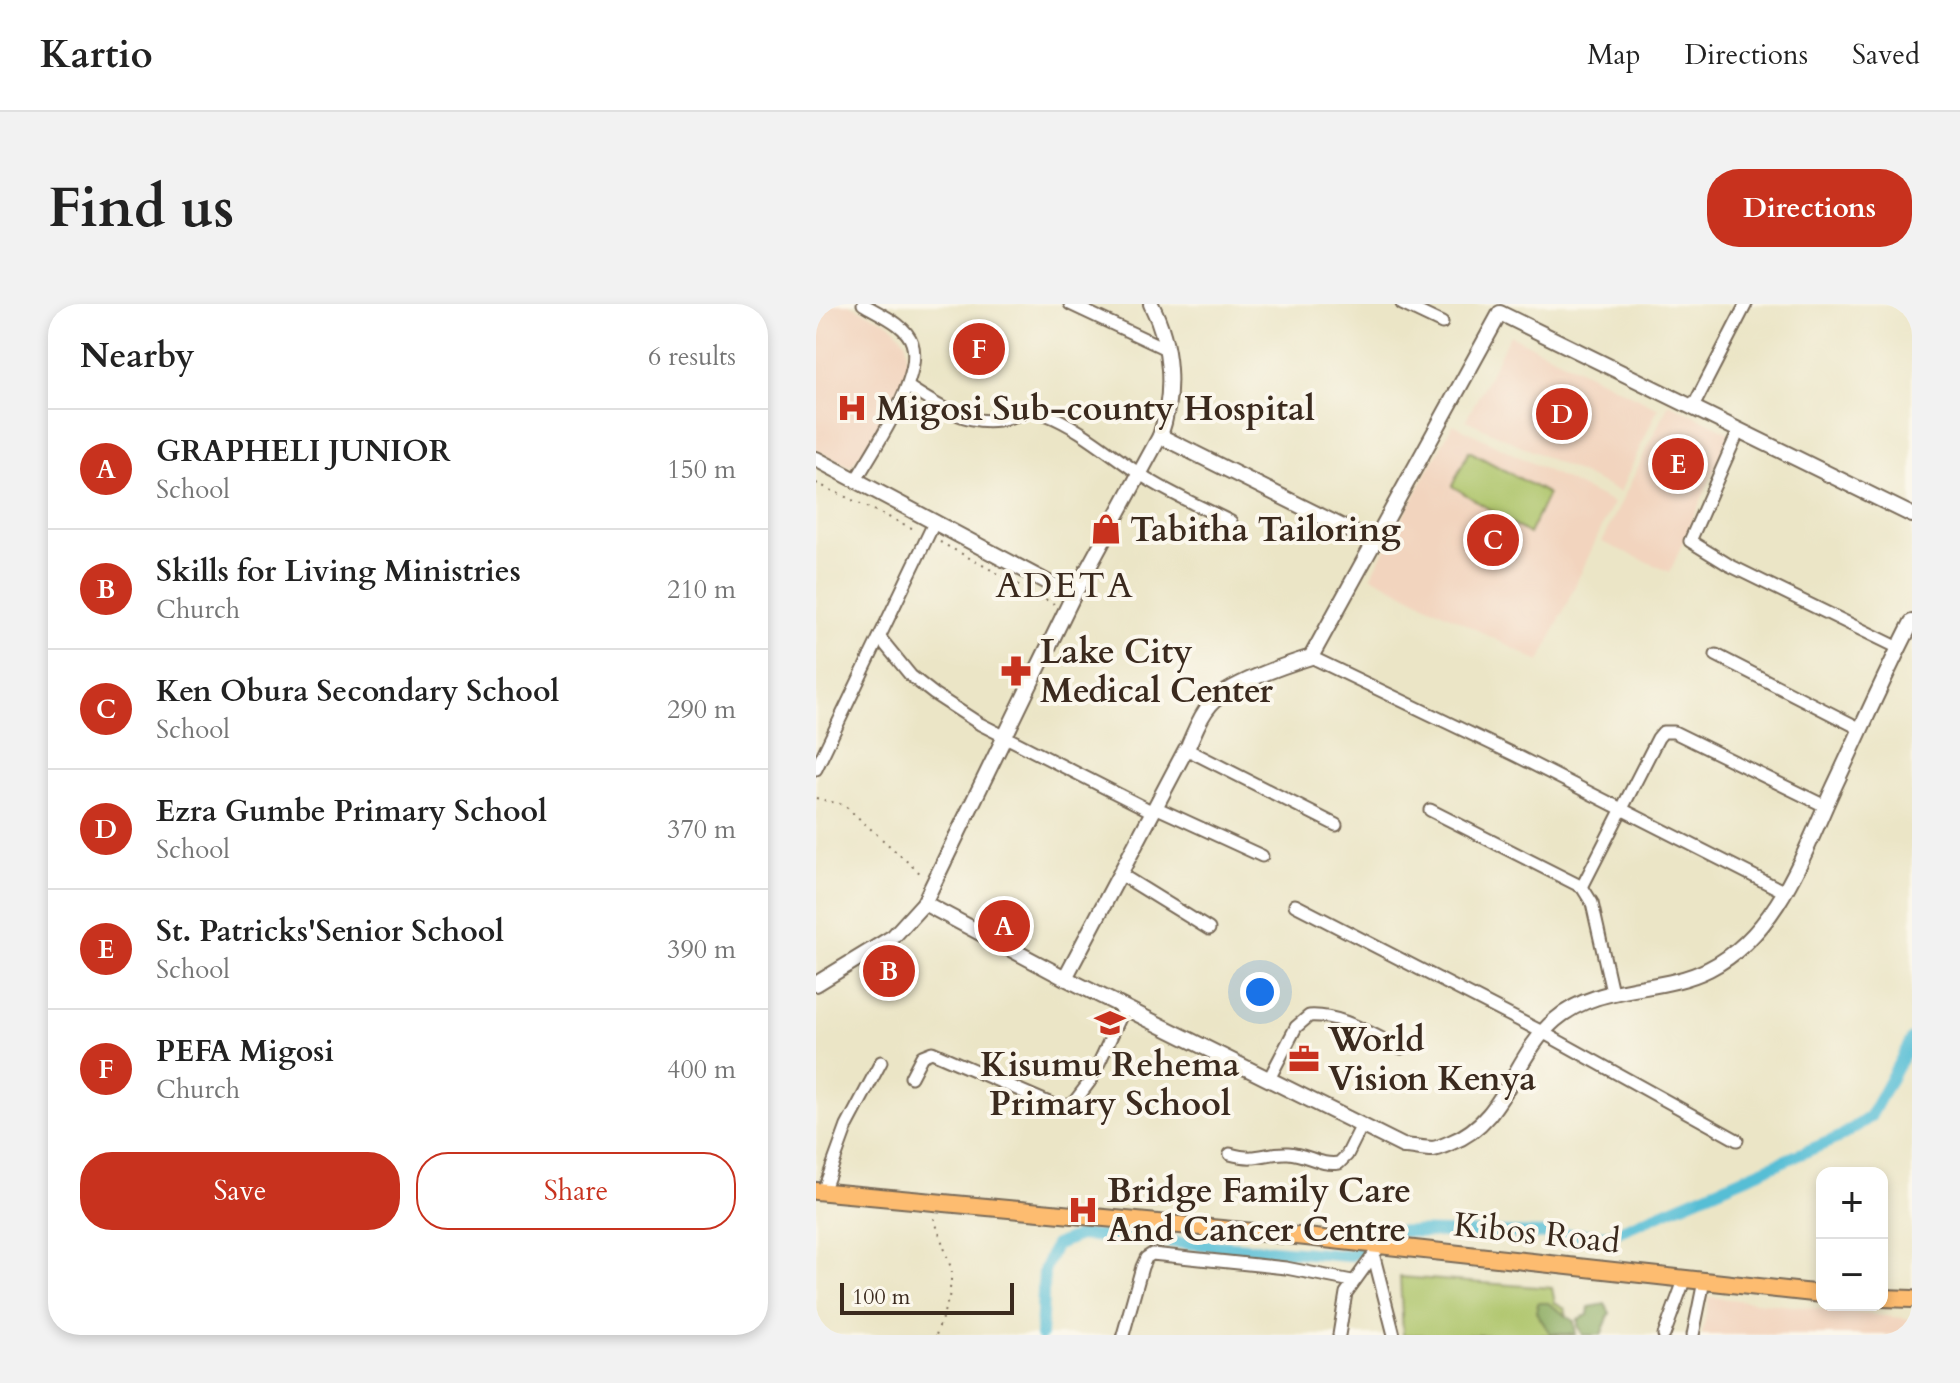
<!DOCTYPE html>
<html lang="en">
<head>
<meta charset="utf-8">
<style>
	:root { --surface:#fff; --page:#f2f2f2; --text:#222; --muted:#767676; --line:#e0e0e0; --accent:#c8321e }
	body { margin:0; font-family:Cardo,serif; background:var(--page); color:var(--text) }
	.controls { position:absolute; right:24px; bottom:24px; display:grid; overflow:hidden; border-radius:16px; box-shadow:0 4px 12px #0003 }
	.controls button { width:72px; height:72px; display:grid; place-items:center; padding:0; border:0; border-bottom:2px solid var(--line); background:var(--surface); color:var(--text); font:40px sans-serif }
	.scale { position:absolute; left:24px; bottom:20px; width:174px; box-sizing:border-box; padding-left:8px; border:4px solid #3b2a1e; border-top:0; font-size:22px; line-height:28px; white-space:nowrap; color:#3b2a1e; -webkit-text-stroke:6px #fbf7ec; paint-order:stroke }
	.you { position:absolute; left:444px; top:688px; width:28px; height:28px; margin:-20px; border:6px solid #fff; border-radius:50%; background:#1a73e8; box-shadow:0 0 0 12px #1a73e833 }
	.badge { display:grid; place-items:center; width:52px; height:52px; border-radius:50%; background:var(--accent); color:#fff; font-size:26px; font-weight:700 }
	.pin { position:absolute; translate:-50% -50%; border:4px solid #fff; box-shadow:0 2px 8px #0006 }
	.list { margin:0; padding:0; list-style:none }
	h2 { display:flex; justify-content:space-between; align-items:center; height:104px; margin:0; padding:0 32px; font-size:34px }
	h2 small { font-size:26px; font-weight:400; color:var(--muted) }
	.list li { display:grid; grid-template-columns:52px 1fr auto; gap:24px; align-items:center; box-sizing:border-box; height:120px; padding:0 32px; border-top:2px solid var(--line) }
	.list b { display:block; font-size:30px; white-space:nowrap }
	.list p { margin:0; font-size:26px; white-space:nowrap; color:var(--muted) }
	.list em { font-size:26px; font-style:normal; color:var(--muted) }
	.actions { display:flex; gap:16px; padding:24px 32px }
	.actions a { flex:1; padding:18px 0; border:2px solid var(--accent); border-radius:32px; text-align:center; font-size:28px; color:var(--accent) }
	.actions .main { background:var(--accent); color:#fff }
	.map { position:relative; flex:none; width:1096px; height:1031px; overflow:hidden; border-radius:32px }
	header { display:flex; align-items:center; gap:48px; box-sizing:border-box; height:112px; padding:0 40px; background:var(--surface); border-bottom:2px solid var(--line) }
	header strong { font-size:38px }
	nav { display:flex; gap:44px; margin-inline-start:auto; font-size:28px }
	.intro { display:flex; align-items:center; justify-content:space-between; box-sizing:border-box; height:192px; padding:0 48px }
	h1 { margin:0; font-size:56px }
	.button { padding:20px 36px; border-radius:32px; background:var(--accent); color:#fff; font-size:28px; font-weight:700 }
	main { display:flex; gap:48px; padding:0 48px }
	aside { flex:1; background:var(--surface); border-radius:32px; box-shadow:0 4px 12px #0003 }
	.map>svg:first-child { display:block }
</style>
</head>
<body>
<header>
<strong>Kartio</strong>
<nav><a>Map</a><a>Directions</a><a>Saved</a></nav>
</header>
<div class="intro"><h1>Find us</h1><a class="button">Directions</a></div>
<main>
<aside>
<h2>Nearby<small>6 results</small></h2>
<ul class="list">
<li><span class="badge">A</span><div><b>GRAPHELI JUNIOR</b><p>School</p></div><em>150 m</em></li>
<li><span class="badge">B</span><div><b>Skills for Living Ministries</b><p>Church</p></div><em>210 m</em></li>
<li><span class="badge">C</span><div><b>Ken Obura Secondary School</b><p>School</p></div><em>290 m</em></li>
<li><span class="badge">D</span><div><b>Ezra Gumbe Primary School</b><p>School</p></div><em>370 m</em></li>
<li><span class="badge">E</span><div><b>St. Patricks'Senior School</b><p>School</p></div><em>390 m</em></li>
<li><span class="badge">F</span><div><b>PEFA Migosi</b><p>Church</p></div><em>400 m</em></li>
</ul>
<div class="actions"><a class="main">Save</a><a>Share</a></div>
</aside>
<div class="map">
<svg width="1096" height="1031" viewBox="0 0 1096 1031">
	<rect width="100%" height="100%" fill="#fbf7ec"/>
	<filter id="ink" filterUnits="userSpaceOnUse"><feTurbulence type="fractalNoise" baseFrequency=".0125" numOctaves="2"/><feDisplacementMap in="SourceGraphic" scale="16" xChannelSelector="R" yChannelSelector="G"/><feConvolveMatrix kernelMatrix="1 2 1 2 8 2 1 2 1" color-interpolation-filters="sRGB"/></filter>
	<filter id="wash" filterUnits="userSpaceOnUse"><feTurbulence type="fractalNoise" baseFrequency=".006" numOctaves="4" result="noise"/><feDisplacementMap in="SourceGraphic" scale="32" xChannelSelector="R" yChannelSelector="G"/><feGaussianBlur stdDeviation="1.8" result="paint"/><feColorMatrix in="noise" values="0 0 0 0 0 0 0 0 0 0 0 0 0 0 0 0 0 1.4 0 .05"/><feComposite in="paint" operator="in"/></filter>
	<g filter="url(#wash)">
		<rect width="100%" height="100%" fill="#ebe5c6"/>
		<!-- built -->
		<g fill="#f2d4be">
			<path d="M0 0H33L75 20 90 38 92 66 56 133 35 163 0 146Z"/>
			<path d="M694 31 842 104 804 188 650 116Z"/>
			<path d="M853 99 914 129 854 268 786 238Z"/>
			<path d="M637 120 797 199 724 358 555 272Z"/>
			<path d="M893 993 1096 1015V1031H886Z"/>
		</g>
		<!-- green -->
		<g fill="#aec56a" stroke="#747844" stroke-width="2">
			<path d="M653 147 732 190 713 230 636 182Z"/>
			<path d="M584 973 736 984 739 999 749 1005 756 1031H587Z"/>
		</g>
		<!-- forest -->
		<g fill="#8aaa5e" stroke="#626a3e" stroke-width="2">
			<path d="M722 999H732L758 1017 760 1031 734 1029 720 1008Z"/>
			<path d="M789 1000 794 1009 785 1031H767L762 1022V1015L772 1011 773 1003Z"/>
		</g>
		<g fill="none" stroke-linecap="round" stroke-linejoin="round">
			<!-- canal -->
			<path stroke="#57bed5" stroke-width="12" d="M225 1031 228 967 239 941 264 931 533 952 575 927 794 931 1024 833 1054 813 1096 735"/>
		</g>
	</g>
	<g filter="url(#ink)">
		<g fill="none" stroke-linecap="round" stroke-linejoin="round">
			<!-- minor casing -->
			<g stroke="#796b59" stroke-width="15">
				<g id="minor">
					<path d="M254 0 350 45"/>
					<path d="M586 0 626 19"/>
					<path d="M92 83C119 100 148 121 182 116 200 114 211 103 229 110 264 123 296 152 327 172 354 190 386 203 415 218"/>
					<path d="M877 103 930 0"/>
					<path d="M923 126 874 237 913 261 1083 344"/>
					<path d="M40 176C57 146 108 73 96 39 90 20 63 10 47 0"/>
					<path d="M64 334 95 372 118 390 164 420 337 508"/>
					<path d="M900 351 1045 425"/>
					<path d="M495 353 699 451 969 588"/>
					<path d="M373 440 370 445 520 521"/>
					<path d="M0 465 119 217"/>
					<path d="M339 503 446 552"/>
					<path d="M614 506 766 583 776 599 796 688"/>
					<path d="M304 570 393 625"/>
					<path d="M766 583 842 434 847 428H858L1009 502"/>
					<path d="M479 601 726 728 921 836"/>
					<path d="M95 773 106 752 116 748 240 802 256 801 275 776 309 703"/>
					<path d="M453 775 480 723 493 712C525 710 556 731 585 744"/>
					<path d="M414 850C443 858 448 848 472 849 491 850 504 862 523 859L531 851 546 821"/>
					<path d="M7 888 31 822 65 758"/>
					<path d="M558 953 578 1031"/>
					<path d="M307 1031 326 963 330 954 336 950 470 964 536 977"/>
					<path d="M523 1031 530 989 564 942"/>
					<path d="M848 1031 869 974"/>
					<path d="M877 1031 888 977"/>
				</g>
			</g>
			<!-- tertiary casing -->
			<g stroke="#796b59" stroke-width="18">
				<g id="tertiary">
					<path d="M344 132 559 239"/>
					<path d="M0 155 257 292"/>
					<path d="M373 440C379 427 384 412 394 401 410 381 469 361 495 353L684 9 1096 211"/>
					<path d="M108 599 249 674 587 842C596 842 608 845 617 845 623 844 629 841 634 839 690 818 697 752 739 716 783 678 844 690 893 665 962 630 988 548 1018 483 1044 428 1068 372 1096 318"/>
					<path d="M249 674 370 445"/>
					<path d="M0 680 77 633 108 599 257 292 344 132C359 89 356 41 335 0"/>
				</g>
			</g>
			<!-- primary casing -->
			<g stroke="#796b59" stroke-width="20">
				<g id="primary">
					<path d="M0 887 481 932 1006 990"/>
					<path d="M1066 994 1096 995"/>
				</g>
			</g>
			<!-- path -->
			<g stroke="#796b59" stroke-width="2" stroke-dasharray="2 6" stroke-linecap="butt">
				<path d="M0 179 100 226"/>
				<path d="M124 238 238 300"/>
				<path d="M0 494 28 501 106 571"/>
				<path d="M118 914 136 967 133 994 120 1031"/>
			</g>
			<!-- minor -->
			<use href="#minor" stroke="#fff" stroke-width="11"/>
			<!-- tertiary -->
			<use href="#tertiary" stroke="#fff" stroke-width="14"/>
			<!-- primary -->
			<use href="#primary" stroke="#fdbc6f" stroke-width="16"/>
		</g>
	</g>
	<!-- icons -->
	<defs>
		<g id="hospital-bare" transform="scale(2.4)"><path d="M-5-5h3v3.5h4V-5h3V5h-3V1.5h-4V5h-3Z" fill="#c8321e" stroke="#fbf7ec" stroke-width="2.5" paint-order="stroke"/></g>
		<g id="shop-bare" transform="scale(2.4)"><path d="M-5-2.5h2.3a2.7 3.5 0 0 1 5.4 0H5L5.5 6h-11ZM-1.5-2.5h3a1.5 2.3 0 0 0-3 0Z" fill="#c8321e" stroke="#fbf7ec" stroke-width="2.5" paint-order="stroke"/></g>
		<g id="pharmacy-bare" transform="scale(2.4)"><path d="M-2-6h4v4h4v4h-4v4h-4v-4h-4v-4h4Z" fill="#c8321e" stroke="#fbf7ec" stroke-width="2.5" paint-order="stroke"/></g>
		<g id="school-bare" transform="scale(2.4)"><path d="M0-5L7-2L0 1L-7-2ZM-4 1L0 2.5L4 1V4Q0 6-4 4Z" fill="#c8321e" stroke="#fbf7ec" stroke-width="2.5" paint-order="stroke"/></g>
		<g id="office-bare" transform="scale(2.4)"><path d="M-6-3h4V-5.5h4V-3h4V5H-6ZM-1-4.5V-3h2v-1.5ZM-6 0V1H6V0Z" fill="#c8321e" stroke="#fbf7ec" stroke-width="2.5" paint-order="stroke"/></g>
	</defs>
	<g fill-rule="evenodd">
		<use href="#hospital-bare" x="36" y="104"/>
		<use href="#shop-bare" x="290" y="225"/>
		<use href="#pharmacy-bare" x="200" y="367"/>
		<use href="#school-bare" x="294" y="719"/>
		<use href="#office-bare" x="488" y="755"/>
		<use href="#hospital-bare" x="267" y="906"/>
	</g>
	<g text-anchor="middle" stroke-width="8" stroke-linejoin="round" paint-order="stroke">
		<!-- poi labels -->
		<g font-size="34" font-weight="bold" fill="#3b2a1e" stroke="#fbf7ec" text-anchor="start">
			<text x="60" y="116">Migosi Sub-county Hospital</text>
			<text x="314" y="237">Tabitha Tailoring</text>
			<text x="224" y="359">Lake City<tspan x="224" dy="39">Medical Center</tspan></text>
			<text x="512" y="747">World<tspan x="512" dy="39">Vision Kenya</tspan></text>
			<text x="294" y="772" text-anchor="middle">Kisumu Rehema<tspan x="294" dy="39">Primary School</tspan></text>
			<text x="291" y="898">Bridge Family Care<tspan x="291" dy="39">And Cancer Centre</tspan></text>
		</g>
		<!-- street labels -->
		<g font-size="34" fill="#3b2a1e" stroke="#fbf7ec">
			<text transform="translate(721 928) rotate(6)" y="12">Kibos Road</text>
		</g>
		<!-- neighbourhood labels -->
		<g font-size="36" letter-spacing="2" fill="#3b2a1e" stroke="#fbf7ec">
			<text x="249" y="293">ADETA</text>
		</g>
	</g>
</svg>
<div class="controls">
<button>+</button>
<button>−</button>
</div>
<div class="scale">100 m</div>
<div class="you"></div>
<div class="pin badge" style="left:188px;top:622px">A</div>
<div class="pin badge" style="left:73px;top:667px">B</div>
<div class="pin badge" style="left:677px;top:236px">C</div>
<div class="pin badge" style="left:746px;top:110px">D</div>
<div class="pin badge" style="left:862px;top:160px">E</div>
<div class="pin badge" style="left:163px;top:45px">F</div>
</div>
</main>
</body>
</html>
